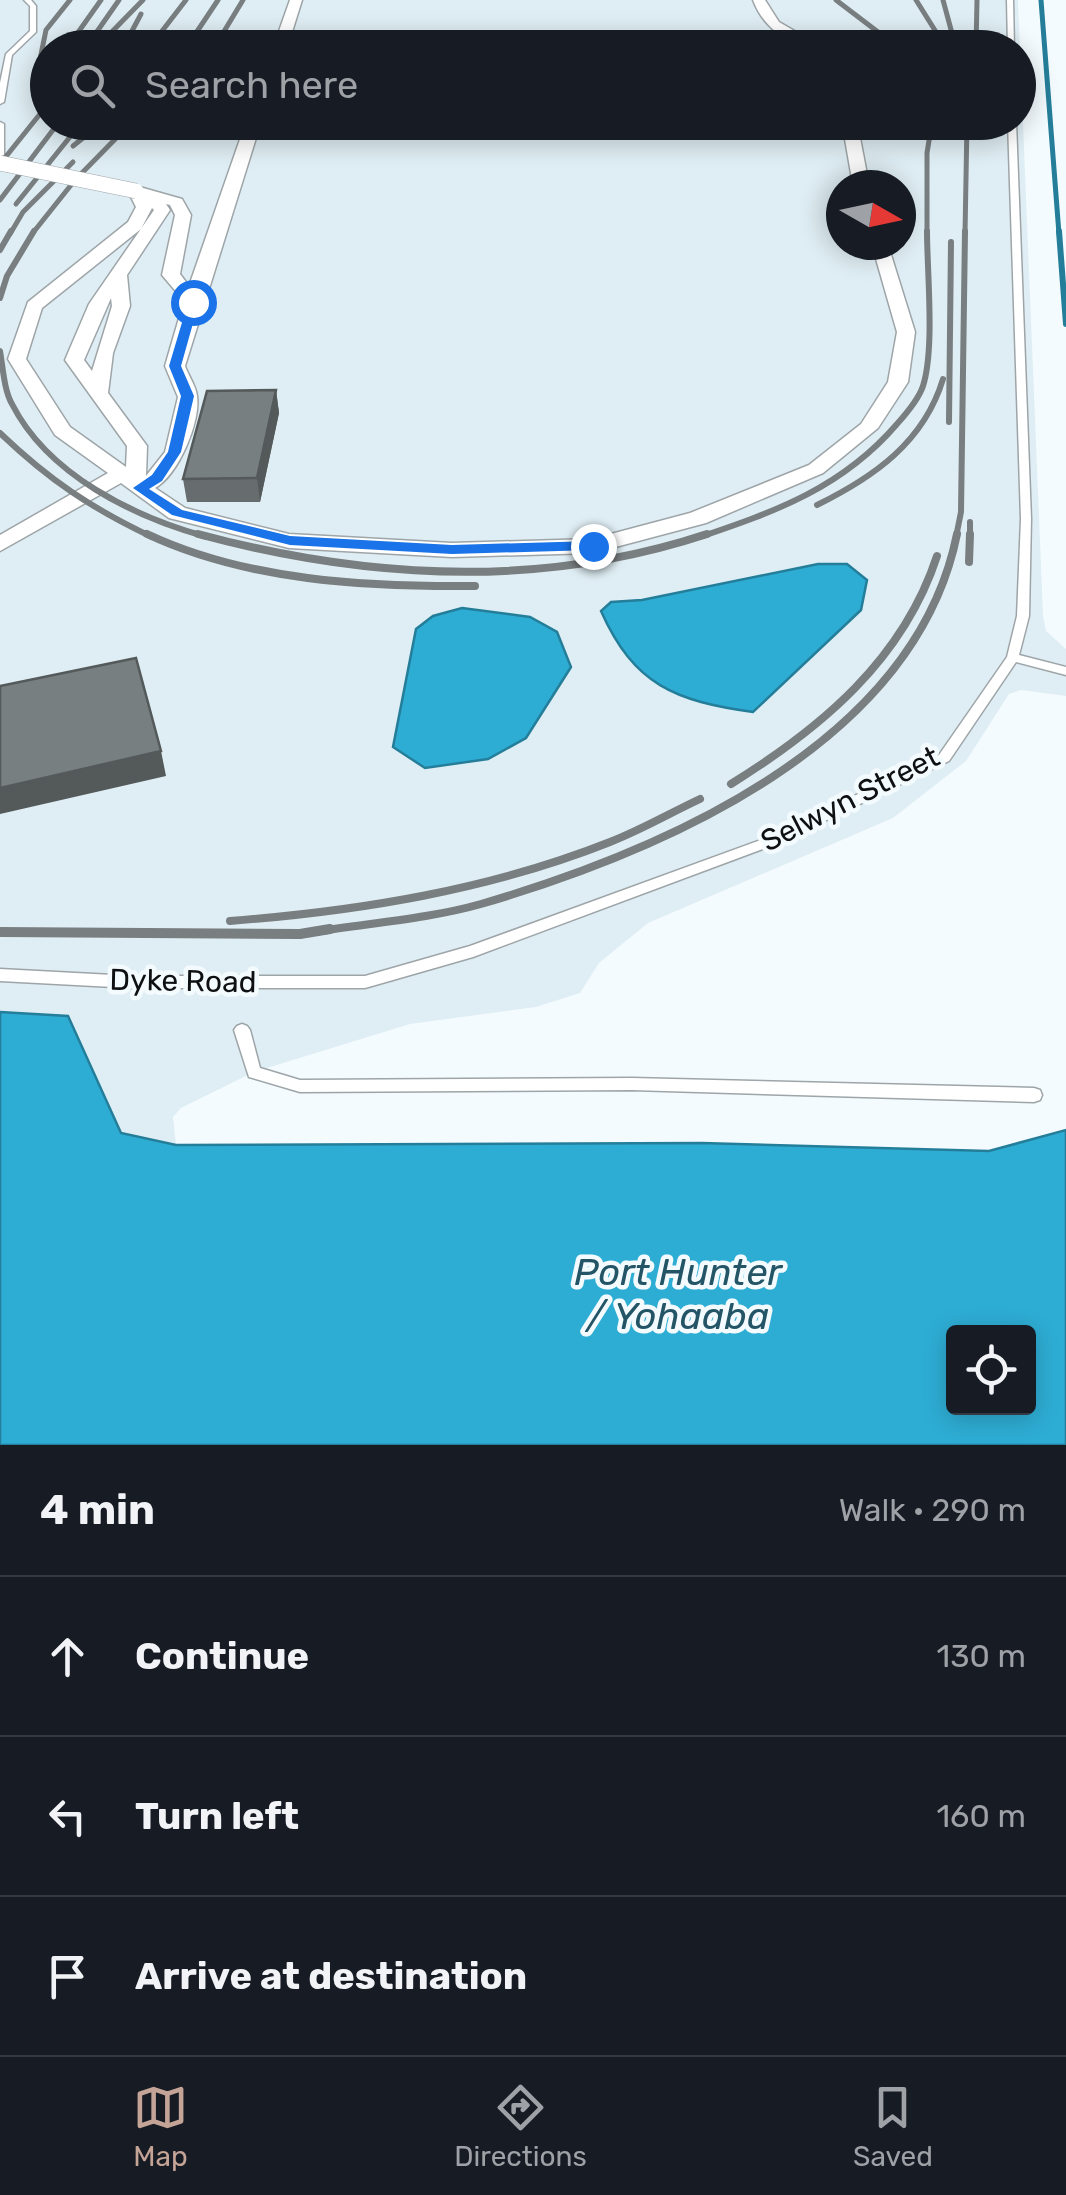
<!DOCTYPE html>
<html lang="en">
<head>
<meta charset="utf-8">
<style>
	:root { --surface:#171b24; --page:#20242c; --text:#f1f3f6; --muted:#9ea1a6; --line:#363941; --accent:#c4a497 }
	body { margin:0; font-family:Rubik,sans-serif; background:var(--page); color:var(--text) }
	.controls { position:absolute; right:30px; bottom:30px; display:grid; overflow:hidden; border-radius:10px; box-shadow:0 5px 25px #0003 }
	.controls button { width:90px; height:90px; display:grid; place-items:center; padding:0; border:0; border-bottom:2px solid var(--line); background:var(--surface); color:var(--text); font:50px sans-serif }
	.compass { position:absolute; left:826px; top:170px; width:90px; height:90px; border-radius:50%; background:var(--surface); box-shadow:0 5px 25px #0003; rotate:99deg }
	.stop { position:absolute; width:30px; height:30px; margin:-22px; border:8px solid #1a73e8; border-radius:50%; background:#fff }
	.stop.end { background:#1a73e8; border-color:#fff; box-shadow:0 2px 10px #0008 }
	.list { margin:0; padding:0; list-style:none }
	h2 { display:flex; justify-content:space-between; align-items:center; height:130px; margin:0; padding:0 40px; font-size:42px }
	h2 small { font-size:32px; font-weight:400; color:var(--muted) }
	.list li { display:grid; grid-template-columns:65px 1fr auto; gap:30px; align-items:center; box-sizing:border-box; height:160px; padding:0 40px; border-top:2px solid var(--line) }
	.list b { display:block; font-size:38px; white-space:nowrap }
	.list em { font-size:32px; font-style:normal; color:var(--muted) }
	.icon { flex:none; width:55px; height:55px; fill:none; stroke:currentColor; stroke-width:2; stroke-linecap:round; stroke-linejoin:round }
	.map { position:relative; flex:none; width:1066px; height:1445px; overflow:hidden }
	.search { position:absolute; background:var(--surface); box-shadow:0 5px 25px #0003; left:30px; right:30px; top:30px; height:110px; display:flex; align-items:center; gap:25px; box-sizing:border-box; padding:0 35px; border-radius:55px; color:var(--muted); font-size:38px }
	.sheet { height:610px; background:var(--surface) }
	nav { display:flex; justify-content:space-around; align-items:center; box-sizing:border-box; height:140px; border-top:2px solid var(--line); background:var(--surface); font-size:28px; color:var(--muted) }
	nav a { display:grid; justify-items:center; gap:5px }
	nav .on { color:var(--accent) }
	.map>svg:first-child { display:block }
</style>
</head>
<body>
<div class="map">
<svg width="1066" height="1445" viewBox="0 0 1066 1445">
	<rect width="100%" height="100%" fill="#f4fbfe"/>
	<!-- built -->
	<path fill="#dfeef4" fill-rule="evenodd" d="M0 0H1018L1043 615 1046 631 1066 649V696L1021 690 1009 694 966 761 893 818 648 923 599 963 580 993 536 1007 410 1024 254 1072 181 1108 173 1117 176 1145 121 1134 68 1016 0 1012ZM48 48H1018V122H48ZM841 185H901V245H841Z"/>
	<!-- water -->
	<g fill="#2eadd4" stroke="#247e9a" stroke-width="2.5" fill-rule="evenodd">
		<path d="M818 564H847L867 580 861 610 753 712C675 701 634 685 601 611L611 602 642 600Z"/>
		<path d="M462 608 530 617 557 632 571 667 526 738 488 759 425 768 393 747 416 629 433 616Z"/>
		<path d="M0 1012 68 1016 121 1133 176 1145 702 1143 989 1151 1066 1130V1445H0ZM1028 1332V1408H954V1332Z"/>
	</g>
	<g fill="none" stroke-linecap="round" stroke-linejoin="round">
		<!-- stream-far1 -->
		<path stroke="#247e9a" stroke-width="5" d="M1041 0 1059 234"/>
		<!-- stream -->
		<path stroke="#247e9a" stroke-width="6" d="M1059 231 1066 324"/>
		<!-- lane casing -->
		<g stroke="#9ea5a8" stroke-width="3">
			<g id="lane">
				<path d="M24 0H31L36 6V32L12 55 4 102 0 104V83L6 54 30 31V6Z"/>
				<path d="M1007 0H1013L1014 48H1008Z"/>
				<path d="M0 122 4 124V155L0 157Z"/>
				<path d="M1008 122H1016L1031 519 1029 616 1019 655 1066 667V675L1016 662 949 761 779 843 473 957 365 988H132L0 981V969L132 976H365L470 946 769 837 939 755 1007 657 1017 616 1021 519Z"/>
				<path d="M242 1024 247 1026 250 1030 260 1068 300 1080 632 1078 1034 1088 1040 1090 1042 1095 1040 1100 1034 1102 632 1090 300 1092 249 1077 234 1030 237 1026Z"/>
			</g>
		</g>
		<!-- street casing -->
		<g stroke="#9ea5a8" stroke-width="3">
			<g id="street">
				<path d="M290 0H302L287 48H273Z"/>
				<path d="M753 0H765L779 22 824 48C793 48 764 30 753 0Z"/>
				<path d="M246 122H261L185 366C188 375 196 386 197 396 201 422 178 475 155 488L185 508 289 534 452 543 592 539 690 513 809 465 861 424 888 382 897 332 872 245H888L915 332 908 382 878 428 823 473 706 523 593 553 452 557 289 548 169 518 121 483 0 551V535L108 473 55 435 8 359 28 302 128 222 136 207 128 191 136 186 182 199 191 215 180 274 189 286ZM166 204 170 205 175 215 162 275 184 301 165 366 178 397 165 452 146 476 147 446 108 393 113 353 130 306 127 275 170 210ZM152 208 154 210 89 304 65 360 127 446 126 467 70 427 26 359 42 308 141 229ZM111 298 112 306 92 371 84 360Z"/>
				<path d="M842 122H857L869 185H853Z"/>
			</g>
		</g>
		<!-- lane -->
		<use href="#lane" fill="#fff" fill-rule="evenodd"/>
		<!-- street -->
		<use href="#street" fill="#fff" fill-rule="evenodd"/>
		<!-- rail-far3 -->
		<g stroke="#797e80" stroke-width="5">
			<path d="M836 0 899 48"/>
			<path d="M916 0 946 48"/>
			<path d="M943 0 956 48"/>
			<path d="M96 33 119 0"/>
			<path d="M67 48 101 0"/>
			<path d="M96 48 143 0"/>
			<path d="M123 48 141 14"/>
			<path d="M149 48 186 0"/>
			<path d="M186 48 218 0"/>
			<path d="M214 48 243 0"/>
			<path d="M976 48 977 0"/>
			<path d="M37 74 46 30 70 0"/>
			<path d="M73 146 103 122"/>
			<path d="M0 164 48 104"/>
			<path d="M0 200 59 122"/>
			<path d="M16 204 82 122"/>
			<path d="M10 234 23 212 73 162"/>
			<path d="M32 234 75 180 132 122"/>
			<path d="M927 234V153L932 122"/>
			<path d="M965 234 967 122"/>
		</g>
		<!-- rail-far2 -->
		<g stroke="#797e80" stroke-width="6">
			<path d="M0 250 11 231"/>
			<path d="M0 298 7 276 34 231"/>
			<path d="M0 351C3 368 4 390 12 404 48 475 134 517 207 537"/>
			<path d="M949 422 951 242"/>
			<path d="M0 433C49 480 91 508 152 537"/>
			<path d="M817 505C874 477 924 442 943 379"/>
			<path d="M700 537C777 511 843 487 897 424 906 414 919 398 923 386 935 348 927 272 927 231"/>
			<path d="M956 537 961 512 965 231"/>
			<path d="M970 537V522"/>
		</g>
		<!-- rail-far1 -->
		<g stroke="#797e80" stroke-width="8">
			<path d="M147 534C247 581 366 587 475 586"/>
			<path d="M198 534C365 579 541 589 707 534"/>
			<path d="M969 562 970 534"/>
			<path d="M731 784C821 728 903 660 937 556"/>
			<path d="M230 921C360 911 489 890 610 842 641 830 670 813 700 799"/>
			<path d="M315 932C369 923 428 919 481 904 665 850 915 743 957 534"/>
		</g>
		<!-- rail -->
		<path stroke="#797e80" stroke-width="10" d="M0 932 300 934 330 929"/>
		<!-- street-bridge casing -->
		<g stroke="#9ea5a8" stroke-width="16" stroke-linecap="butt">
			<path id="street-bridge" d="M0 163 136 191"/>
		</g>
		<!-- street-bridge -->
		<use href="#street-bridge" stroke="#fff" stroke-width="15"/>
	</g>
	<!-- wall -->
	<path fill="#676d6f" d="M276 390 279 413 260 502H187L183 479Z"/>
	<!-- shaded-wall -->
	<g fill="#54595a">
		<path d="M276 390 279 413 260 502 257 478Z"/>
		<path d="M161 751 166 776 0 814V788Z"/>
	</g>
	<!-- building -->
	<g fill="#787f81" stroke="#54595a" stroke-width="2.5">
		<path d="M276 390 257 478 183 479 207 391Z"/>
		<path d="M136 658 161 751 0 788V686Z"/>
	</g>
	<!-- route -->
	<path fill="#1a73e8" d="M189 299 199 302 181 366 194 396 181 452 162 481 149 489 182 510 290 536 452 545 593 541 600 546 593 550 452 554 290 545 172 515 133 488 152 475 168 452 181 396 169 366Z"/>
	<g text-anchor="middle" stroke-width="9" stroke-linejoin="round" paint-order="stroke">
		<!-- street labels -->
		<g font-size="30" fill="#0e1011" stroke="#f4fbfe">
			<text transform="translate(850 799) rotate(-27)" y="10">Selwyn Street</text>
			<text transform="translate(183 981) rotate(1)" y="10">Dyke Road</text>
		</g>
		<!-- near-water labels -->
		<g font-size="38" font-style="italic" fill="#235566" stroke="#f4fbfe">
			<text x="678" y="1285">Port Hunter<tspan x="678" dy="44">/ Yohaaba</tspan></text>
		</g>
	</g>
</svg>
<div class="controls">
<button><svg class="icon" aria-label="locate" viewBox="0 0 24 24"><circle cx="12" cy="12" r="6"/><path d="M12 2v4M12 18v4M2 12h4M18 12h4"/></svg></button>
</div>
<svg class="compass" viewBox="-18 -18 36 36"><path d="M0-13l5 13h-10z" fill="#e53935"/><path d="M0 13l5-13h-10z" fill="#9ea1a6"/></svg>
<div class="stop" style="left:193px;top:302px"></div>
<div class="stop end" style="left:593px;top:546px"></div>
<div class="search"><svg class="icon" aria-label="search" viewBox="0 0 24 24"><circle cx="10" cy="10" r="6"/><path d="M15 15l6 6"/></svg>Search here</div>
</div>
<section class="sheet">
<h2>4 min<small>Walk · 290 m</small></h2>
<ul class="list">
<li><svg class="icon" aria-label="ahead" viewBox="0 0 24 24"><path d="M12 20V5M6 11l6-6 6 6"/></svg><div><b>Continue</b></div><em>130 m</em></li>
<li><svg class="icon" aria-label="left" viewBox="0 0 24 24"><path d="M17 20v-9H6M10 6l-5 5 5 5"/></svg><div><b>Turn left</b></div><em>160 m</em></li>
<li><svg class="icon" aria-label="arrive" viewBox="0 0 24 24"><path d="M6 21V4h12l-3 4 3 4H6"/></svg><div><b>Arrive at destination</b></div></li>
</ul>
</section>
<nav>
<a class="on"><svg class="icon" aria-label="map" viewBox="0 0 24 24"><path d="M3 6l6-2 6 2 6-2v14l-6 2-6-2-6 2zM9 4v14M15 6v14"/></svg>Map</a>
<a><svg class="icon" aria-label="directions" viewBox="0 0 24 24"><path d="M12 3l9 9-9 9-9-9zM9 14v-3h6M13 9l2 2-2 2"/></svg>Directions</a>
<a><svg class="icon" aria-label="saved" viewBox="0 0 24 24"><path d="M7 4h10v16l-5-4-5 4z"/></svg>Saved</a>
</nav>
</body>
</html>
